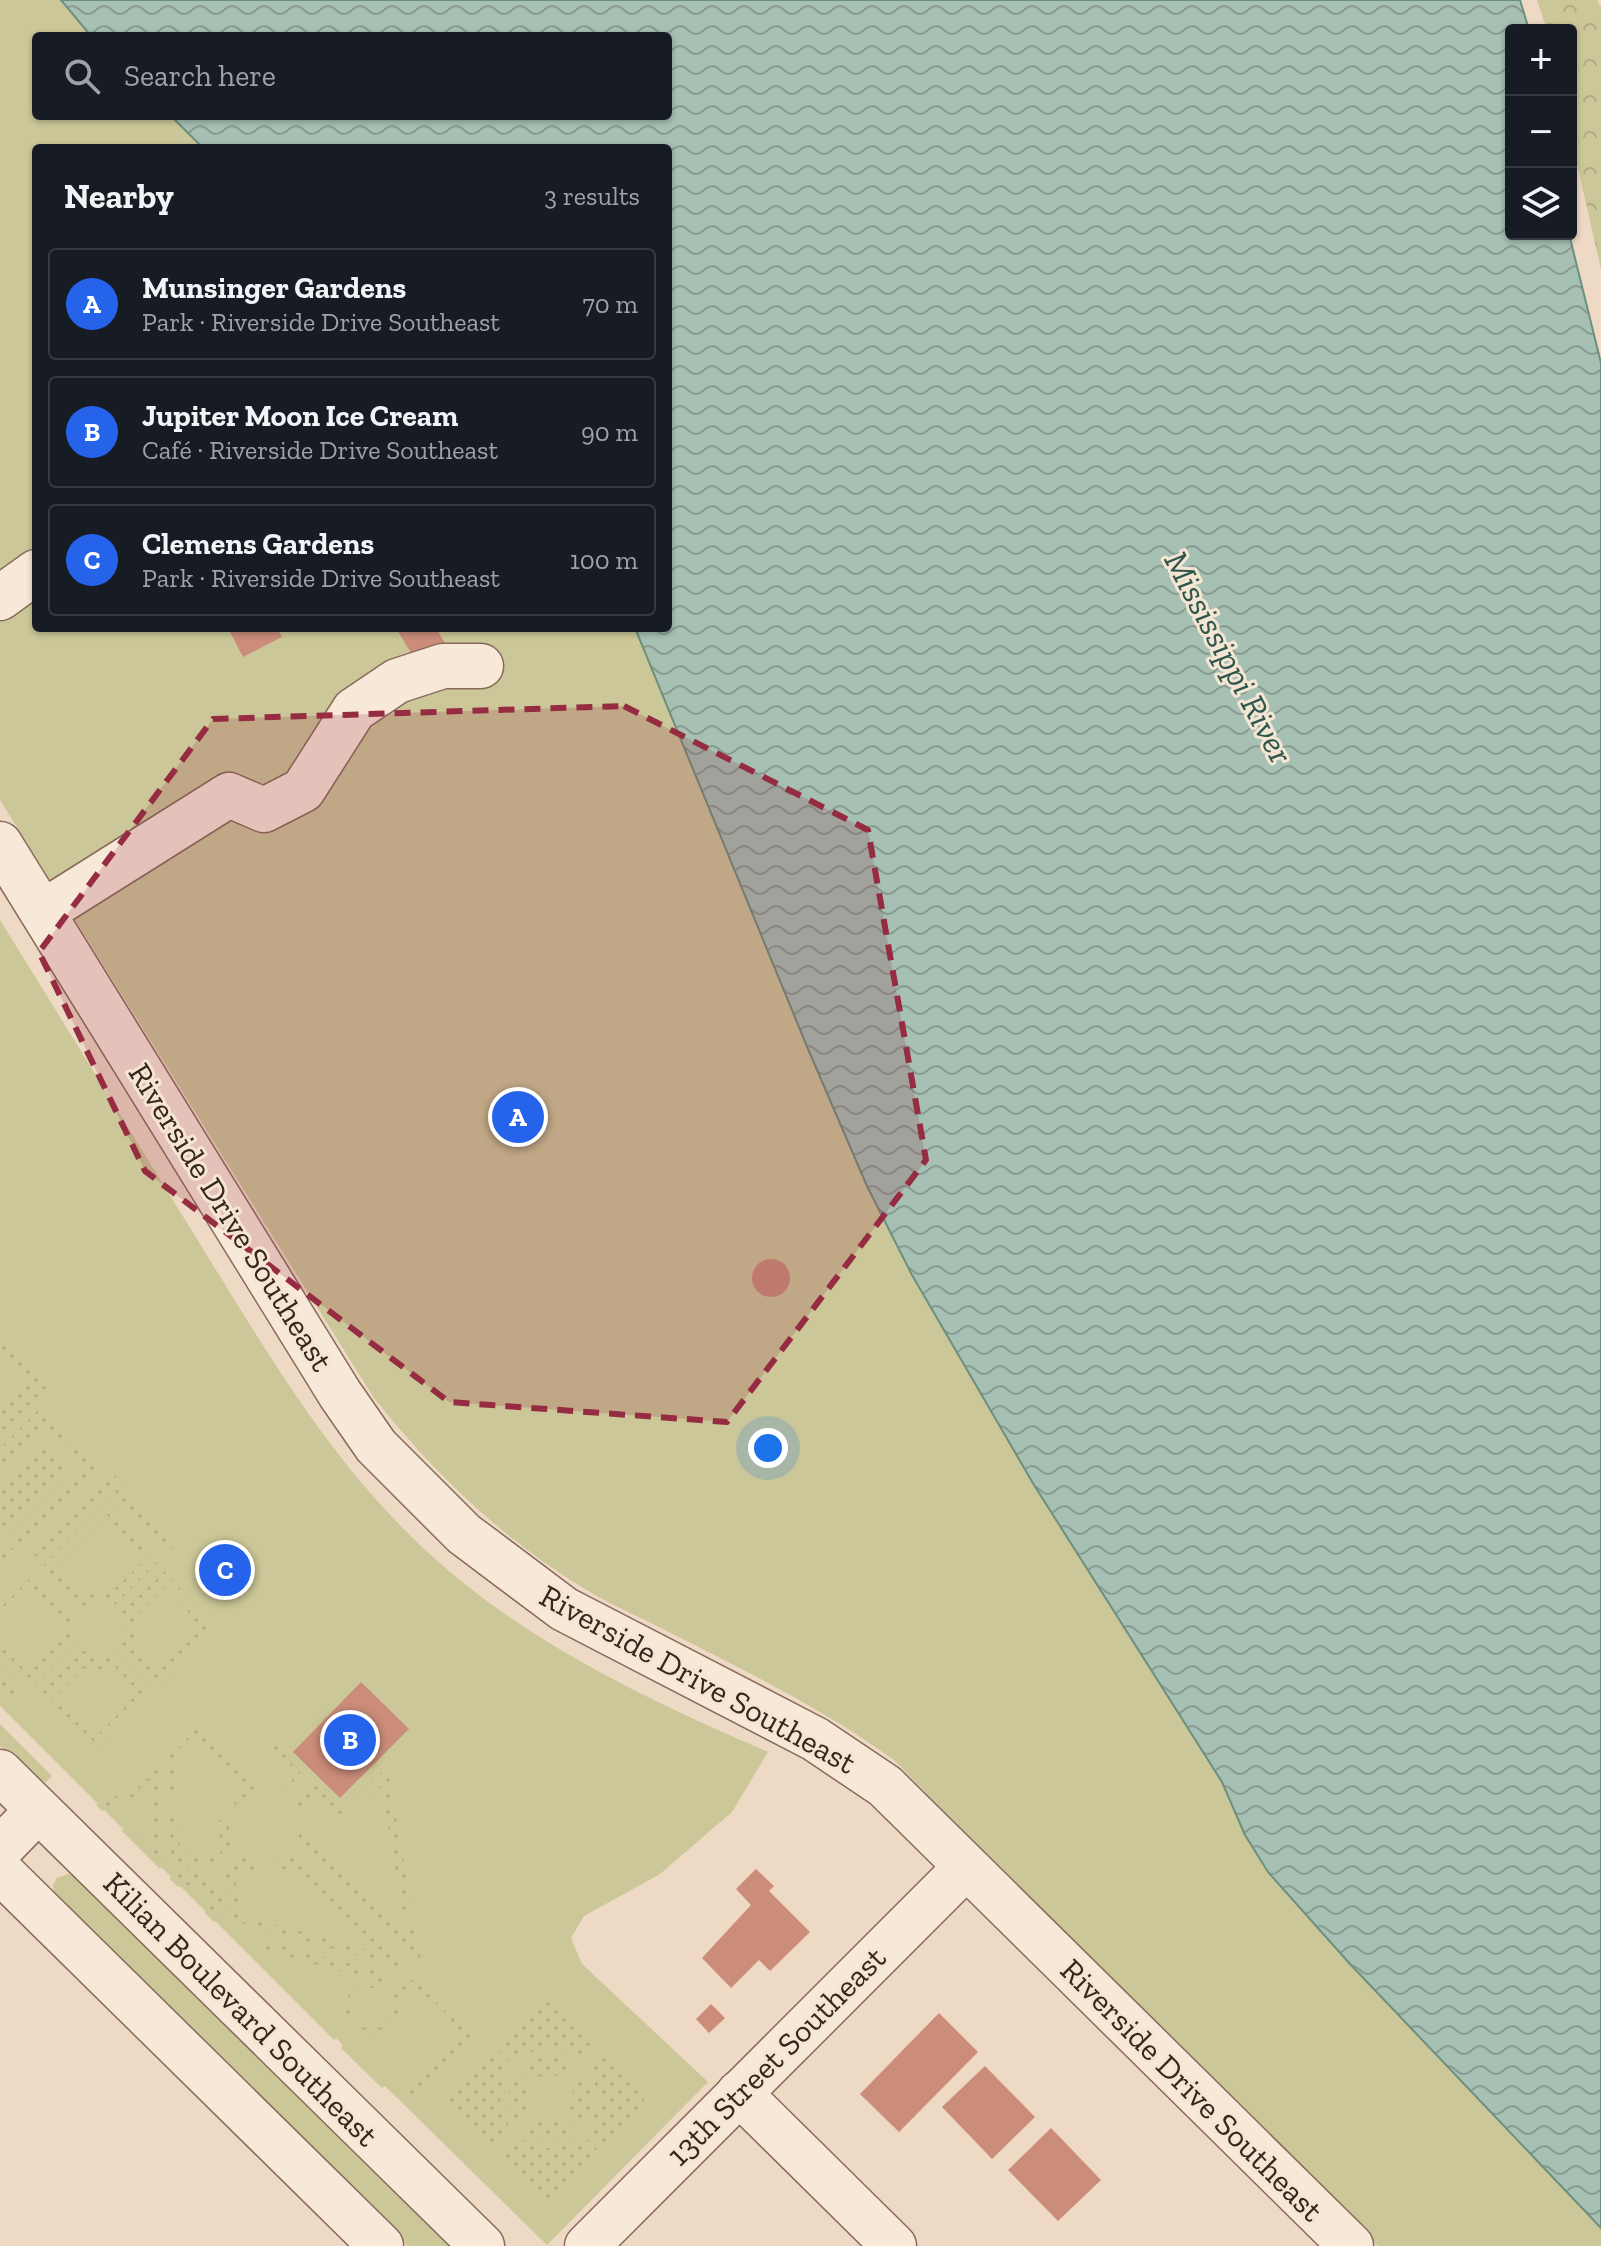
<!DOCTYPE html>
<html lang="en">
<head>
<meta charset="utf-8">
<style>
	:root { --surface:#171b24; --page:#242831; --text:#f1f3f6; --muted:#9ea1a6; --line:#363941; --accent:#2563eb }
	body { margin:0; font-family:"Zilla Slab",serif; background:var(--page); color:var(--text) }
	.controls { position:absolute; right:24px; top:24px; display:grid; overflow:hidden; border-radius:8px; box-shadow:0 2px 6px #0004 }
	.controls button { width:72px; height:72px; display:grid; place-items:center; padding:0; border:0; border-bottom:2px solid var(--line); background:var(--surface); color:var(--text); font:40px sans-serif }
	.you { position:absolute; left:768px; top:1448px; width:28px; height:28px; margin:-20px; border:6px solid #fff; border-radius:50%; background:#1a73e8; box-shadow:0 0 0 12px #1a73e833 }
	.badge { display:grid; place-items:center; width:52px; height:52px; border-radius:50%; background:var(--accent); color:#fff; font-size:26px; font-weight:700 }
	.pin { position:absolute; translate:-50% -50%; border:4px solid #fff; box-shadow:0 2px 8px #0006 }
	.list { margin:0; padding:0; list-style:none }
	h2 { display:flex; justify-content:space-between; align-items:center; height:104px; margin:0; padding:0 32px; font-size:34px }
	h2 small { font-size:26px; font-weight:400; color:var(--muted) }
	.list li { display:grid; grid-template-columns:52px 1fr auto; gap:24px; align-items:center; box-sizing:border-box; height:112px; margin:0 16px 16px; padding:0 16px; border:2px solid var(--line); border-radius:8px }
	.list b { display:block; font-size:30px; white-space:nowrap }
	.list p { margin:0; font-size:26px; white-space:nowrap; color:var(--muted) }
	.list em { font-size:26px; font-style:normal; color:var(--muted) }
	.icon { flex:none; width:44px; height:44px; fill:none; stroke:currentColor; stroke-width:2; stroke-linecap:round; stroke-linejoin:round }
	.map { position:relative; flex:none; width:1601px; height:2246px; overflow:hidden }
	.search { position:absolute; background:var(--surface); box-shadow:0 2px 6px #0004; left:32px; top:32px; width:640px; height:88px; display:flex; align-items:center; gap:20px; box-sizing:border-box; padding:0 28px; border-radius:8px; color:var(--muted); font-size:30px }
	.panel { position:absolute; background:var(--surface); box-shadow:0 2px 6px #0004; left:32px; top:144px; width:640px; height:488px; border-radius:8px }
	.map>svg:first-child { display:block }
</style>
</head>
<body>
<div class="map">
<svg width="1601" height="2246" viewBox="0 0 1601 2246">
	<defs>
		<pattern id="forest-crowns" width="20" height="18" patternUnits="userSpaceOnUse" patternTransform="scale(2)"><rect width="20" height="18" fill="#cbc798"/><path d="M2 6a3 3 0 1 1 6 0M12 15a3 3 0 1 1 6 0" fill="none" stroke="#afab83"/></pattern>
		<pattern id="garden-dots" width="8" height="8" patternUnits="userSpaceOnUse" patternTransform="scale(2)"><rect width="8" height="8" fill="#cbc798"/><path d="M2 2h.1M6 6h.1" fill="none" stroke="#afab83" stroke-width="1.8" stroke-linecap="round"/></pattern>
		<pattern id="water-waves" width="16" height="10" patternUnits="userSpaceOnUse" patternTransform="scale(2)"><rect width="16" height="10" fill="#a6c0b3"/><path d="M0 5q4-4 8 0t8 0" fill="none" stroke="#889c91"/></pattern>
	</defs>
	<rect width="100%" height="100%" fill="#edd9c4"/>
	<!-- green -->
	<g fill="#cbc798">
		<path d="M0 0H61L91 36H36V116H171L203 148H36V628H635L808 1049 867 1186 912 1275 1034 1485 1222 1782 1245 1835 1268 1872 1350 1964 1601 2228V2246H1378L1143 2017 894 1760C822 1708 740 1668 661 1628 636 1615 609 1604 585 1589 503 1540 433 1472 374 1398L0 800Z"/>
		<path d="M0 920C67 1028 133 1136 200 1244 266 1351 329 1459 421 1546 519 1639 645 1699 768 1752L732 1812 660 1874 584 1916 571 1938 582 1964 708 2082 547 2245 385 2086 382 2088 341 2048 343 2045 336 2038 334 2040 0 1706Z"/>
		<path d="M0 1724 52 1776 46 1782 36 1781 0 1746Z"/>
		<path d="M71 1873 78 1876 452 2246H408L55 1899 53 1885 57 1878Z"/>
	</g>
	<!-- forest -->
	<path fill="url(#forest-crowns)" d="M1537 0H1597L1601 7V269L1571 138V30H1547Z"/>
	<!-- garden -->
	<g fill="url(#garden-dots)">
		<path d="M0 1338 48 1385 0 1433V1405L27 1378 0 1352Z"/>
		<path d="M42 1406 103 1467 23 1547 11 1535 81 1466 68 1453 72 1449 67 1440 58 1441 45 1428 0 1472V1449Z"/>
		<path d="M45 1441 70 1466 6 1528 0 1522V1485Z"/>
		<path d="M113 1473 173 1546 165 1554 110 1485 36 1557 31 1553Z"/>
		<path d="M109 1501 146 1547 140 1552 107 1515 57 1565 88 1595 110 1593 152 1554 158 1561 115 1605 99 1600 84 1606 43 1566Z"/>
		<path d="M5 1542 17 1553 0 1569V1547Z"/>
		<path d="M165 1571 172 1579 136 1615 139 1624 132 1641 162 1669 202 1629 172 1592 178 1586 215 1629 162 1684 122 1643 127 1632 122 1613Z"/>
		<path d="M35 1574 75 1614 70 1630 75 1643 35 1684 27 1676 62 1640 63 1617 33 1588 0 1620V1608Z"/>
		<path d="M0 1638 27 1665 22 1670 0 1649Z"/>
		<path d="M84 1651 98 1657 114 1652 153 1691 99 1747 58 1707 63 1701 98 1735 139 1692 113 1665 92 1671 83 1668 51 1700 43 1692Z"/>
		<path d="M0 1666 25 1692 15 1702 0 1687Z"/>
		<path d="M191 1724 258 1792 241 1798 231 1811 223 1806 241 1788 190 1738 174 1753 176 1794 168 1795 165 1750Z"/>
		<path d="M278 1737 279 1749 306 1779 284 1797 286 1787 295 1777 269 1748 271 1738Z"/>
		<path d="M157 1758 163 1860 160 1869 120 1829 135 1833 153 1852 149 1779 131 1798 102 1811 96 1805 125 1792Z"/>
		<path d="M387 1766 412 1908 403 1911 381 1786 362 1803 357 1797Z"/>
		<path d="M316 1786 342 1813 351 1804 356 1809 341 1824 313 1797 302 1806 306 1814 299 1817 295 1803Z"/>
		<path d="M169 1806H177L180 1853 207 1854 214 1859 224 1848 219 1834V1820L227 1822 235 1850 215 1870 190 1860 172 1864Z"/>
		<path d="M300 1829 309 1830 307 1838 408 1941 406 1922 414 1919 422 1965 298 1841Z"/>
		<path d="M294 1850 417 1972 227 1919 232 1896 222 1876 243 1856 263 1865 260 1873 242 1868 234 1876 241 1902 240 1915 386 1955 294 1864 276 1873 275 1862Z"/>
		<path d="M188 1869C215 1871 234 1900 214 1922L205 1913 209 1905 203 1889 192 1884 178 1887 169 1878Z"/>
		<path d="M265 1941 395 1976 382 1989C366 1985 354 1991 350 2008L354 2020 349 2024 345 2014 348 1996 369 1979 264 1950Z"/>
		<path d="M411 1980 429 1984 477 2033 410 2097 405 2092 456 2041 459 2035C454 2016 428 1993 410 1988L398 2002 400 2015C390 2034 377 2038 357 2032L362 2027C382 2034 399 2021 391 1999Z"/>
		<path d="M548 2002 594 2049 583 2060C562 2044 538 2045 517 2060L502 2045 543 2003Z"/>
		<path d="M497 2050 512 2065C496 2085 497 2110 512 2130L498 2144H490L450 2104 449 2099Z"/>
		<path d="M599 2053 644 2098V2104L603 2145 588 2130 600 2097 588 2066Z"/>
		<path d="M546 2056 563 2058 576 2066 563 2078 548 2073 536 2078 523 2066Z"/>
		<path d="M582 2071C593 2088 595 2108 582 2124L569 2111 575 2096 569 2084Z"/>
		<path d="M518 2072 530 2085 525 2100 530 2112 518 2125C506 2109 505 2087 518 2072Z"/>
		<path d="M536 2118 551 2123 563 2118 576 2130C559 2142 540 2142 523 2131Z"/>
		<path d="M582 2135 598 2150 550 2198H545L504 2158V2151L518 2136C536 2153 564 2152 582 2135Z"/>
	</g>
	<!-- water -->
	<path fill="url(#water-waves)" stroke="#6d8f7f" stroke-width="2" d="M61 0H1520L1529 30H1511V234H1569L1601 363V2228L1350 1964 1268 1872 1245 1835 1222 1782 1034 1485 912 1275 867 1186 808 1049 635 628H668V148H203L171 116H668V36H91Z"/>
	<!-- building -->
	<g fill="#cb8c7a">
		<path d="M228 628H277L282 637 243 657Z"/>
		<path d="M396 628H436L449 650 420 668Z"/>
		<circle cx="771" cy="1278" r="19"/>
		<path d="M361 1682 409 1729 340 1798 293 1752Z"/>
		<path d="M756 1869 774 1886 769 1891 810 1932 770 1971 759 1960 731 1988 702 1958 751 1905 736 1889Z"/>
		<path d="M711 2004 725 2018 709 2033 696 2019Z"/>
		<path d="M939 2013 978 2052 899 2132 860 2094Z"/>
		<path d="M985 2066 1035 2117 992 2159 942 2107Z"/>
		<path d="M1051 2128 1101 2180 1058 2221 1008 2170Z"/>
	</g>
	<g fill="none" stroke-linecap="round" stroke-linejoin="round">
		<!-- minor casing -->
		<g stroke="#886a5b" stroke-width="47">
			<g id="minor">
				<path d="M0 598 36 572"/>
				<path d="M0 844 340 1394 376 1446 464 1534 564 1609 815 1739 885 1786 1351 2246"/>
				<path d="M62 900 229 795 264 810 303 790 354 710 397 681 443 666H481"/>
				<path d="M0 1772 482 2246"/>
				<path d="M0 1849 38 1810"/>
				<path d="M0 1871 381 2246"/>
				<path d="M739 2093 894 2246"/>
				<path d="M587 2246 966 1867"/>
			</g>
		</g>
		<!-- minor -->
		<use href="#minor" stroke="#f8e8d7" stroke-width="44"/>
	</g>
	<!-- marked area -->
	<path fill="#962c41" fill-opacity="0.2" stroke="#962c41" stroke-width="6" stroke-dasharray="16 10" stroke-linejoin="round" d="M624 706 868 830 926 1160 727 1422 449 1402 145 1171 39 952 213 719Z"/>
	<g text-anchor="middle" stroke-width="6" stroke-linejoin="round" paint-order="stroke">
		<!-- street labels -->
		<g font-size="32" fill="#38261e" stroke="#f5e5d3">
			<text transform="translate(231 1217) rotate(58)" y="11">Riverside Drive Southeast</text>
			<text transform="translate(698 1679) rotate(29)" y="11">Riverside Drive Southeast</text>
			<text transform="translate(241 2009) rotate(45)" y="11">Kilian Boulevard Southeast</text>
			<text transform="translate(776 2056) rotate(-45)" y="11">13th Street Southeast</text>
			<text transform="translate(1192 2090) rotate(45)" y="11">Riverside Drive Southeast</text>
		</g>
		<!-- water labels -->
		<g font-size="34" font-style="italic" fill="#2e574d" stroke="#f5e5d3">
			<text transform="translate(1229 657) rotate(62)" y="12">Mississippi River</text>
		</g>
	</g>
</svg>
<div class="controls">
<button>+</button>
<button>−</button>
<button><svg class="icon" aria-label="layers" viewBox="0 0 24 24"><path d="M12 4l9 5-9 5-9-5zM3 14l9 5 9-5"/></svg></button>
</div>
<div class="you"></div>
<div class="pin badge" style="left:518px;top:1117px">A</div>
<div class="pin badge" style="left:350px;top:1740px">B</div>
<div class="pin badge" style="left:225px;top:1570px">C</div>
<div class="search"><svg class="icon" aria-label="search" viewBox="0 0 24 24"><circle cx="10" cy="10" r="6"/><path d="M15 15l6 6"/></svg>Search here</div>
<section class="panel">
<h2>Nearby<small>3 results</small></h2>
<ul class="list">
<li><span class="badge">A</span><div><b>Munsinger Gardens</b><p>Park · Riverside Drive Southeast</p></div><em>70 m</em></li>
<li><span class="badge">B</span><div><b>Jupiter Moon Ice Cream</b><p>Café · Riverside Drive Southeast</p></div><em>90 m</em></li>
<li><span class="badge">C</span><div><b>Clemens Gardens</b><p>Park · Riverside Drive Southeast</p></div><em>100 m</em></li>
</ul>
</section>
</div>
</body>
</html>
